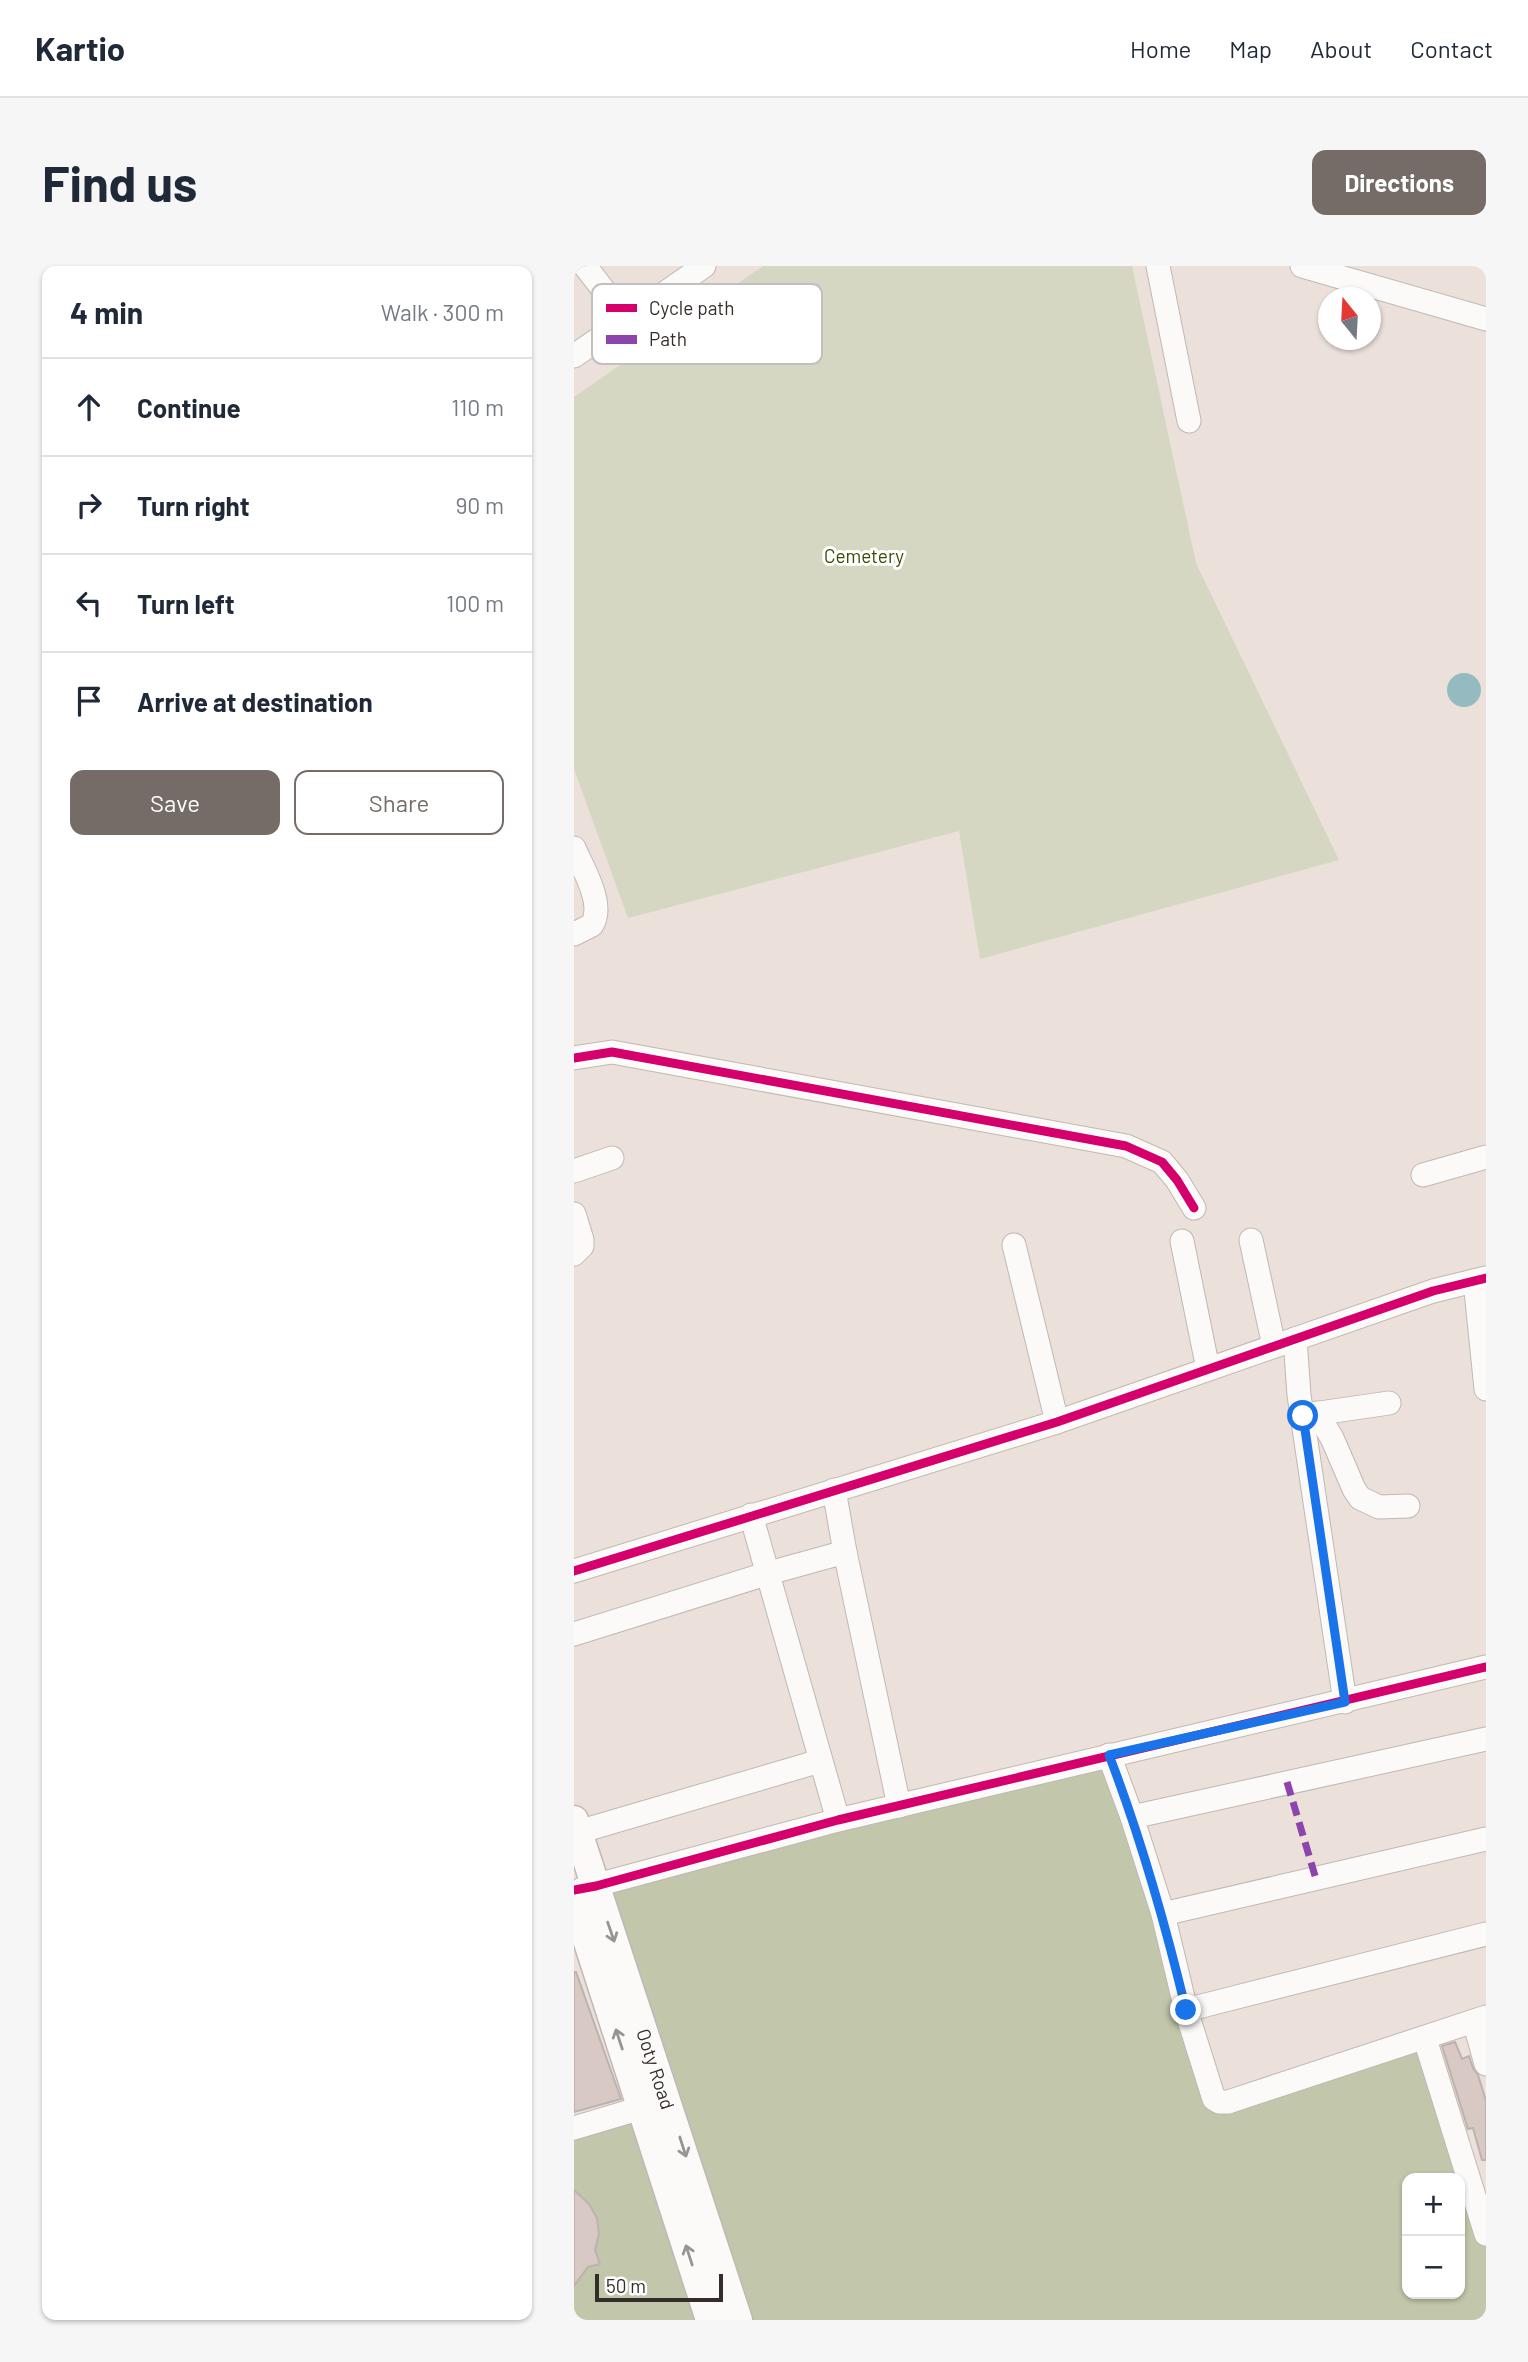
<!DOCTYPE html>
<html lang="en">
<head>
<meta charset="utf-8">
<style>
	:root { --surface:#fff; --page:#f6f6f7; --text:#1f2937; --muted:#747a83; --line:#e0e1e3; --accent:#756c67 }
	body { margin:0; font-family:Barlow,sans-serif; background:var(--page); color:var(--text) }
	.controls { position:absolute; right:21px; bottom:21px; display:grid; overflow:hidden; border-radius:14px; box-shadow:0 2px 5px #0004 }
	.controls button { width:63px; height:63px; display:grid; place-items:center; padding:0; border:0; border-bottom:2px solid var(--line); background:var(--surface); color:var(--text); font:35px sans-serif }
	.compass { position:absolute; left:744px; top:21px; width:63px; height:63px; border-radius:50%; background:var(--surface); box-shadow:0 2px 5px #0004; rotate:342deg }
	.scale { position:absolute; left:21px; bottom:18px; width:128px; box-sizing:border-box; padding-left:7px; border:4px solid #352d29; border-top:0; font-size:19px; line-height:24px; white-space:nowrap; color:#352d29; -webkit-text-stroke:5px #fff; paint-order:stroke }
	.stop { position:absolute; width:21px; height:21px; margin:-16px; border:5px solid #1a73e8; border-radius:50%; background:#fff }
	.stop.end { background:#1a73e8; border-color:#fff; box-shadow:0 2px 7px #0008 }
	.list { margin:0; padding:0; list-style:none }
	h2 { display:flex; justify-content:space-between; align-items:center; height:91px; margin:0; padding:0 28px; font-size:30px }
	h2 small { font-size:23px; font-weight:400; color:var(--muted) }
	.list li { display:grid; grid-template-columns:46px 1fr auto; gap:21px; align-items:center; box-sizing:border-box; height:98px; padding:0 28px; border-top:2px solid var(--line) }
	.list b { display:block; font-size:26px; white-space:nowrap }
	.list em { font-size:23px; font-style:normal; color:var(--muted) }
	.actions { display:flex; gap:14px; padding:21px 28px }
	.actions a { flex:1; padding:16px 0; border:2px solid var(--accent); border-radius:14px; text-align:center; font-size:24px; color:var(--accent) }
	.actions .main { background:var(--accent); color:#fff }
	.icon { flex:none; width:38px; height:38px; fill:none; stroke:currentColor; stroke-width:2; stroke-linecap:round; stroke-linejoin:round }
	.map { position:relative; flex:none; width:912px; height:2054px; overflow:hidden; border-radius:14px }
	header { display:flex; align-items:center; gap:42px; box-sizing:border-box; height:98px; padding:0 35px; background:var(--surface); border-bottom:2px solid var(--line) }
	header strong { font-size:33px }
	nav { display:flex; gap:38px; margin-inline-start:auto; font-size:24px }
	.intro { display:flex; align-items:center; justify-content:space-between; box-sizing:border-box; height:168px; padding:0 42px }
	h1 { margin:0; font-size:49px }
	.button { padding:18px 32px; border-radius:14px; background:var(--accent); color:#fff; font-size:24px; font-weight:700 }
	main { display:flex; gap:42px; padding:0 42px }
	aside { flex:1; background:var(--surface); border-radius:14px; box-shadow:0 2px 5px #0004 }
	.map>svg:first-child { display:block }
</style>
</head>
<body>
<header>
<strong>Kartio</strong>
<nav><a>Home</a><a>Map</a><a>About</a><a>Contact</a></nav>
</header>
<div class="intro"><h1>Find us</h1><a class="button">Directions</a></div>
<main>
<aside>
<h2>4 min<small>Walk · 300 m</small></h2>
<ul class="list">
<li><svg class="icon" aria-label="ahead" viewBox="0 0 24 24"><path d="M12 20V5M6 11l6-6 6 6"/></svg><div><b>Continue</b></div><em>110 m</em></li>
<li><svg class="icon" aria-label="right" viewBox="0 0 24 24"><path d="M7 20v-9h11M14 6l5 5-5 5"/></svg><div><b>Turn right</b></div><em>90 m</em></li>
<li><svg class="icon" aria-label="left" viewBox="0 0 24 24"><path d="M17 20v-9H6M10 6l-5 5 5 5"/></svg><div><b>Turn left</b></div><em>100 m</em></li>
<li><svg class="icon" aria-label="arrive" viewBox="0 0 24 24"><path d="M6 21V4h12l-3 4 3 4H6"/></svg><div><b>Arrive at destination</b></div></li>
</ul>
<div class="actions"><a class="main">Save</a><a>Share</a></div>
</aside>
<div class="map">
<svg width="912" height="2054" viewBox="0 0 912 2054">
	<rect width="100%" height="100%" fill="#ebe0da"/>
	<!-- green -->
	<path fill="#d5d7c2" d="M189 0H558L622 297 765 594 406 693 385 565 54 652 0 503V131Z"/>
	<!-- forest -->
	<g fill="#c2c6ab" fill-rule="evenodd">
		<path d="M535 1489 645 1835 847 1779 912 1977V2054H160L22 1620ZM833 1912H886V2028H833Z"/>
		<path d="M67 1842 136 2054H0V1863Z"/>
	</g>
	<!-- water -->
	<circle fill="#94bbbf" cx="890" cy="424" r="17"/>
	<!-- building -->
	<g fill="#d8c9c5" stroke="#bcb3af" stroke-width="2">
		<path d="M0 1706H2L47 1833 0 1846Z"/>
		<path d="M881 1776 888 1793 895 1790 899 1802 904 1809 912 1835V1894H908L899 1862 894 1863 868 1780Z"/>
		<path d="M0 1924 15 1938 23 1952 25 1968 21 1984 26 1998 14 2001 0 2020Z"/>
	</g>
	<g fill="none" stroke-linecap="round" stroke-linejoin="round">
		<!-- minor casing -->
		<g stroke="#c0b8b3" stroke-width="25">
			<g id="minor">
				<path d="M11 0 52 53"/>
				<path d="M584 0 615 155"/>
				<path d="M728 0 912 53"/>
				<path d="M0 90 130 0"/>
				<path d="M0 582C9 603 31 638 18 659L0 668"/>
				<path d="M0 792 38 786 552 880 588 896 603 914 620 942"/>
				<path d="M0 905 38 892"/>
				<path d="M849 909 912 891"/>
				<path d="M0 948 8 974V980L0 988"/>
				<path d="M677 974 700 1080"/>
				<path d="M608 975 634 1103"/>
				<path d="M440 979 483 1156"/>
				<path d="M901 1015 912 1123"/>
				<path d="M721 1073 725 1129 771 1436"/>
				<path d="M743 1147 758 1172 780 1223 786 1232 805 1241 834 1240"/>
				<path d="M732 1149 815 1137"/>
				<path d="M260 1224 271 1286 325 1540"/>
				<path d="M177 1249 264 1554"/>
				<path d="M0 1305 483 1156 859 1025 912 1012"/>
				<path d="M0 1368 195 1307 271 1286"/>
				<path d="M535 1489 558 1551 589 1648 612 1744 640 1833 645 1836H654L912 1751"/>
				<path d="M558 1551 912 1473"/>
				<path d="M4 1566 246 1495"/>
				<path d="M8 1623 264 1554 912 1401"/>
				<path d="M589 1648 912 1573"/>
				<path d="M612 1744 912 1668"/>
				<path d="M900 1755 912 1798"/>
				<path d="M851 1773 912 1968"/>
				<path d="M0 1862 67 1842"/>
			</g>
		</g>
		<!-- major casing -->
		<g stroke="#c0b8b3" stroke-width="31">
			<g id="major">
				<path id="s1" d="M0 1554 164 2054"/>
				<path d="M0 1633 136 2054"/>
			</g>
		</g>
		<!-- minor -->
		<use href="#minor" stroke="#fcfaf9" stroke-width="23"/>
		<!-- major -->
		<use href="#major" stroke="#fcfaf9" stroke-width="28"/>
		<!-- quiet -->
		<path stroke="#8e44ad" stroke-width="7" stroke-dasharray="14 7" stroke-linecap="butt" d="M713 1516 742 1613"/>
		<!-- cycleway casing -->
		<g stroke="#fff" stroke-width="13">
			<g id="cycleway">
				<path d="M0 792 38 786 552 880 588 896 603 914 620 942"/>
				<path d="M0 1305 483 1156 859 1025 912 1012"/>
				<path d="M0 1624 22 1620 264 1554 912 1401"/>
			</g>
		</g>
		<!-- cycleway -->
		<use href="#cycleway" stroke="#d6006c" stroke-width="9"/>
	</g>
	<!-- one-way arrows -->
	<defs><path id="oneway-shaft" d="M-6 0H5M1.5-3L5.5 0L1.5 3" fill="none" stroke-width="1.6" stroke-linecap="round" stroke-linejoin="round" transform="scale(1.75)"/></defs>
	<g stroke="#989491">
		<use href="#oneway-shaft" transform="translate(37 1666) rotate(71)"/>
		<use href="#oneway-shaft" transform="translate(45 1773) rotate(-108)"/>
		<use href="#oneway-shaft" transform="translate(109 1881) rotate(72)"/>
		<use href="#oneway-shaft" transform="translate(115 1989) rotate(-108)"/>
	</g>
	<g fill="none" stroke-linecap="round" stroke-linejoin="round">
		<!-- route -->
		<path stroke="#1a73e8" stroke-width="9" d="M612 1744C591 1657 567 1572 535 1489L771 1436 729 1150"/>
	</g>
	<g text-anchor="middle" stroke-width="6" stroke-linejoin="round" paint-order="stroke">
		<!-- park labels -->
		<g font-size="19" fill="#394b03" stroke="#fff">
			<text x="290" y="297">Cemetery</text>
		</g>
		<!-- street labels -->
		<g font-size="19" fill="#352d29" stroke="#fff">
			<text dy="7" stroke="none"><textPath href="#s1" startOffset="262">Ooty Road</textPath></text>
		</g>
	</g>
	<!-- legend -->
	<rect x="18" y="18" width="230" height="80" rx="10" fill="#fff" stroke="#c2c0bf" stroke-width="2"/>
	<rect x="32" y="38" width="31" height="8" fill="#d6006c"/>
	<rect x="32" y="69" width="31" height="9" fill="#8e44ad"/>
	<g font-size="19" fill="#352d29">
		<text x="75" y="49">Cycle path</text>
		<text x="75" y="80">Path</text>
	</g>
</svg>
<div class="controls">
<button>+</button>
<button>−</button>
</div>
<svg class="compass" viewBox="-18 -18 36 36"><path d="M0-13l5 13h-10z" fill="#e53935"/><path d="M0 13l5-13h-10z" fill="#747a83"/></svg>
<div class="scale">50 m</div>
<div class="stop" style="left:729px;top:1150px"></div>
<div class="stop end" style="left:612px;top:1744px"></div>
</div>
</main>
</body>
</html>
